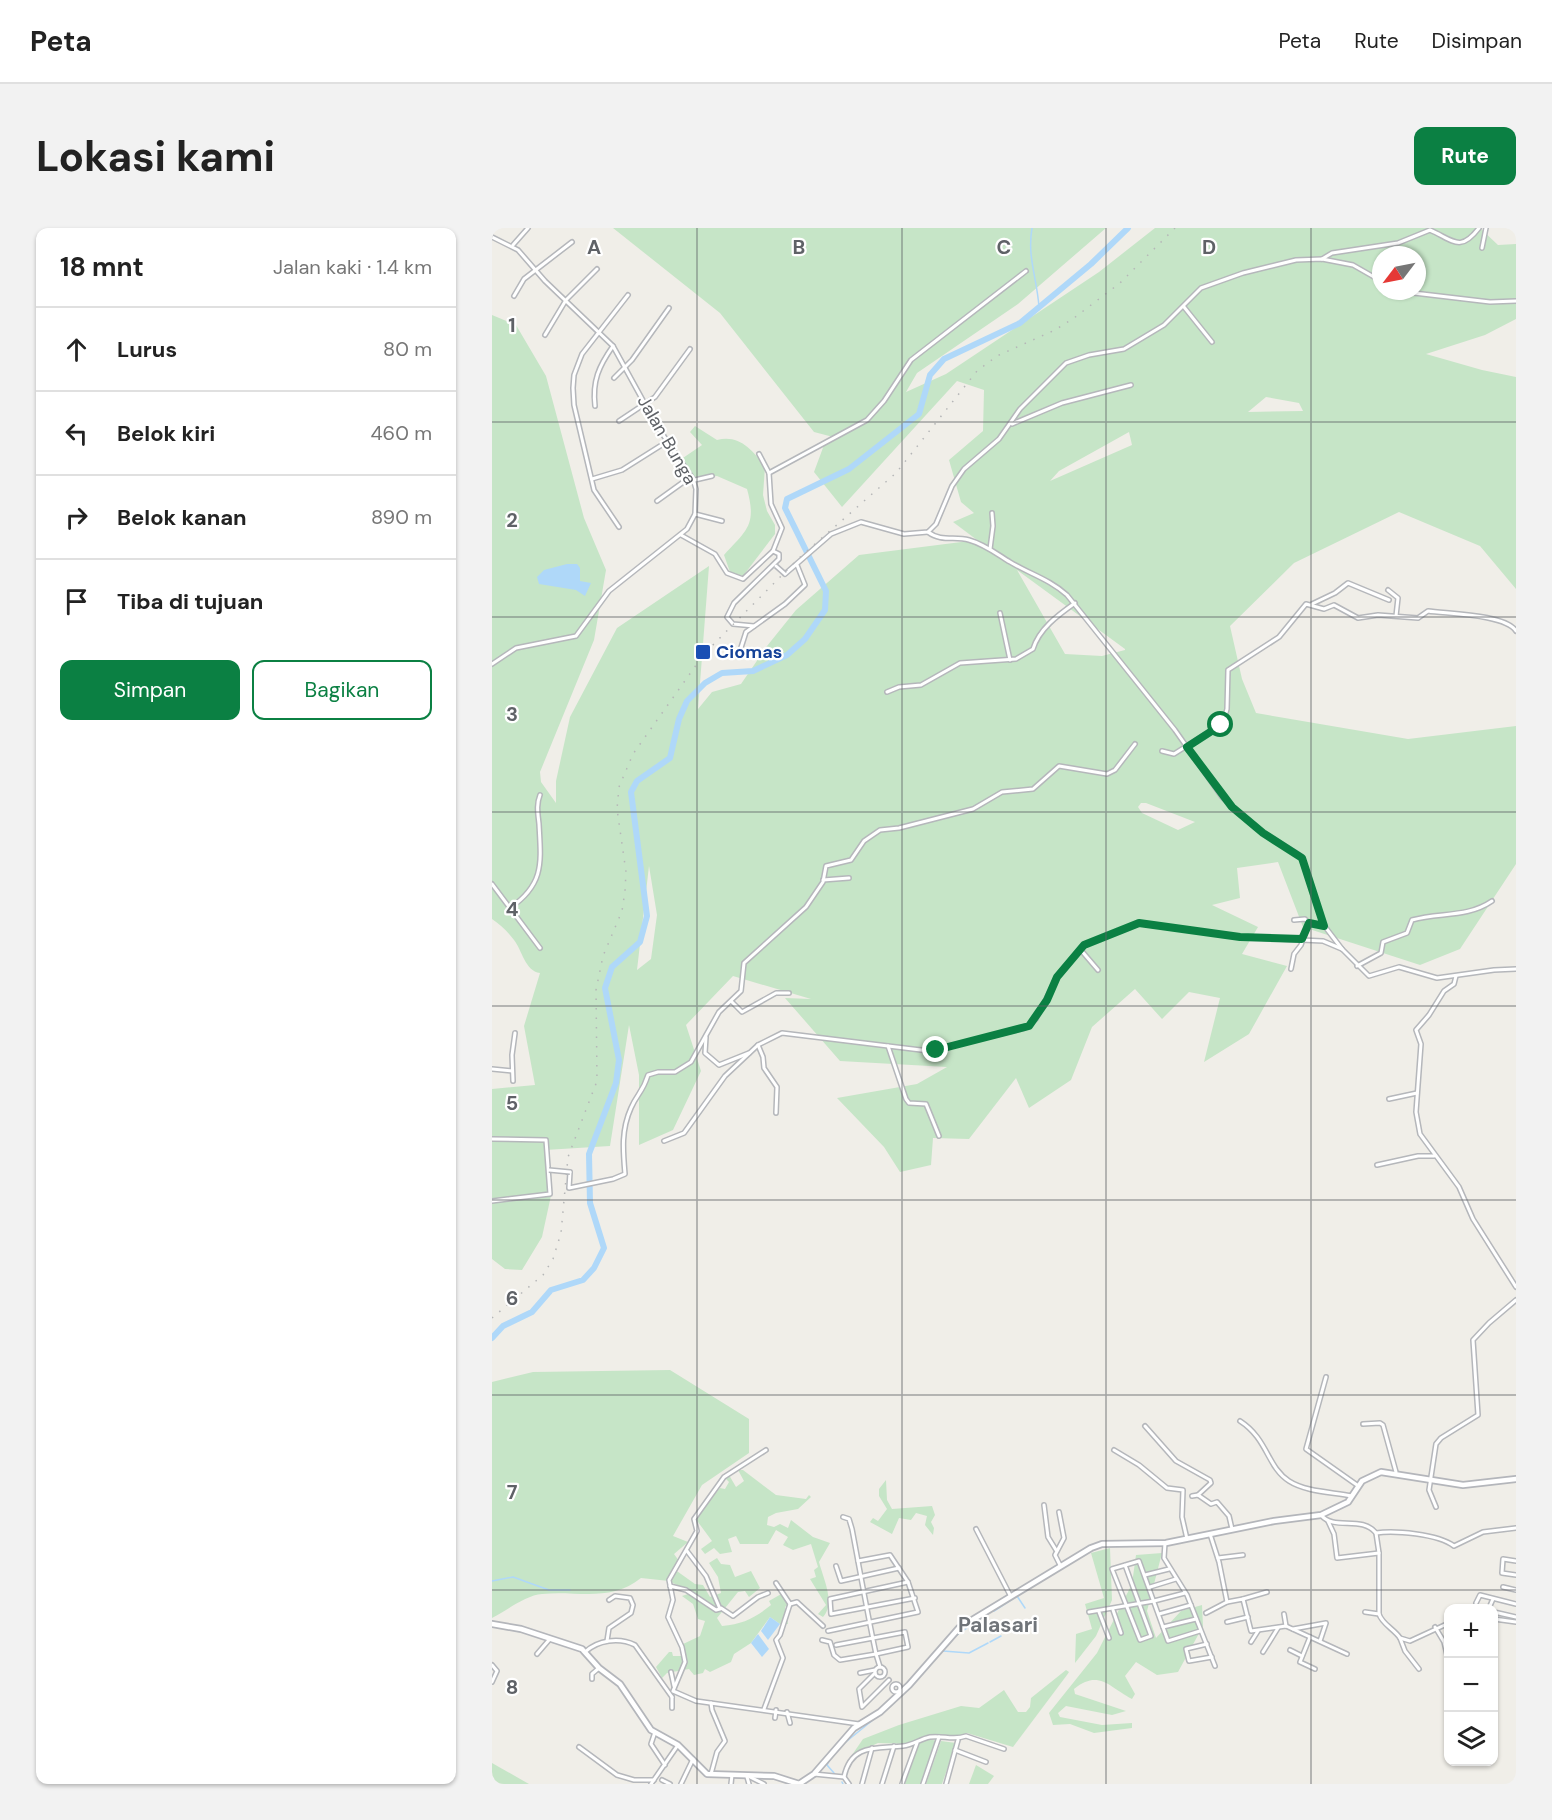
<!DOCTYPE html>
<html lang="id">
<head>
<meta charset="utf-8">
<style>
	:root { --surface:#fff; --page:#f2f2f2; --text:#222; --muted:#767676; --line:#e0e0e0; --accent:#0b8043 }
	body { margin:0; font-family:"DM Sans",sans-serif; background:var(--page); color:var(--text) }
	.controls { position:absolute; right:18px; bottom:18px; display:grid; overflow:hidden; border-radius:12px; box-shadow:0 2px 4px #0004 }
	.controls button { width:54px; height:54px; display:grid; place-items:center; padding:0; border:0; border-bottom:2px solid var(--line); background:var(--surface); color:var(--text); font:30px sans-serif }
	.compass { position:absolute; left:880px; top:18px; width:54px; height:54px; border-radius:50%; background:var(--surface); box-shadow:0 2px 4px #0004; rotate:238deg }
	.stop { position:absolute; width:18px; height:18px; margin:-14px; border:4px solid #0b8043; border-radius:50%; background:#fff }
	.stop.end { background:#0b8043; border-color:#fff; box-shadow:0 2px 6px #0008 }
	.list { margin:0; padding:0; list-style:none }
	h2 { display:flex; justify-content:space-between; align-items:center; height:78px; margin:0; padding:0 24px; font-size:26px }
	h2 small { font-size:20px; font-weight:400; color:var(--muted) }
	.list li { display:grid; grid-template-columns:39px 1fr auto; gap:18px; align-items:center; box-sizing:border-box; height:84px; padding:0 24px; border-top:2px solid var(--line) }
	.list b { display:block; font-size:22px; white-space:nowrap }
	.list em { font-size:20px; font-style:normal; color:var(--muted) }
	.actions { display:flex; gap:12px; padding:18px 24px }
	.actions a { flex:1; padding:14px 0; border:2px solid var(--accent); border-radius:12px; text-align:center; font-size:21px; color:var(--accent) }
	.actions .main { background:var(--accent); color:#fff }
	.icon { flex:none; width:33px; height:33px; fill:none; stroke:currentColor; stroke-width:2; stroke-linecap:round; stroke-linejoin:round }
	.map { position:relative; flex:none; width:1024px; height:1556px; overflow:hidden; border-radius:12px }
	header { display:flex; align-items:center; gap:36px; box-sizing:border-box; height:84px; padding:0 30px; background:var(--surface); border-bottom:2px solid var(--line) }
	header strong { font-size:28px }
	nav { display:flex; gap:33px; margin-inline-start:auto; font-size:21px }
	.intro { display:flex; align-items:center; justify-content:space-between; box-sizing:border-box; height:144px; padding:0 36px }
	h1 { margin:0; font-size:42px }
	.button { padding:15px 27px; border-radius:12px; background:var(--accent); color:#fff; font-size:21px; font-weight:700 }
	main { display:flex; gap:36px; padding:0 36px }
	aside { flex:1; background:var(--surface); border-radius:12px; box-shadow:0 2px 4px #0004 }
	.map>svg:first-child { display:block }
</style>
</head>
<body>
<header>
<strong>Peta</strong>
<nav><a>Peta</a><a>Rute</a><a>Disimpan</a></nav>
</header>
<div class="intro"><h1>Lokasi kami</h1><a class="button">Rute</a></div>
<main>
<aside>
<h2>18 mnt<small>Jalan kaki · 1.4 km</small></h2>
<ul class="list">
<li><svg class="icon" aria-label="ahead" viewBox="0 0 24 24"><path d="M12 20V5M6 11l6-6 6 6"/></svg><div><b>Lurus</b></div><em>80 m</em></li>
<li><svg class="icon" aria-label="left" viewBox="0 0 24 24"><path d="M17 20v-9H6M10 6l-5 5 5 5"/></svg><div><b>Belok kiri</b></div><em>460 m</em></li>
<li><svg class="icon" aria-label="right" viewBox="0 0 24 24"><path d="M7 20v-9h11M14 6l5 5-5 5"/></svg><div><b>Belok kanan</b></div><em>890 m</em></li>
<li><svg class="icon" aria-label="arrive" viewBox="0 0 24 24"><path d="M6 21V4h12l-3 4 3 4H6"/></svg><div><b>Tiba di tujuan</b></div></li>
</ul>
<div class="actions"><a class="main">Simpan</a><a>Bagikan</a></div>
</aside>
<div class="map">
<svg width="1024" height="1556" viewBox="0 0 1024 1556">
	<rect width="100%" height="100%" fill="#f0eee8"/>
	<!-- green -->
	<g fill="#c6e5c7" fill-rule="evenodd">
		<path d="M121 0H614L526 76 425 145 414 164 454 146 607 44 663 0H988L1006 17 1024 16V91L993 107 934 126 990 142 1024 149V361L988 318 907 284 802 335 738 398 750 451 764 485 916 511 1024 498V636L968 721 928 737 811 699 786 634 745 640 748 670 720 677 766 699 750 726 795 738 757 806 712 834 728 770 697 764 670 791 643 761 600 799 579 852 537 880 524 850 477 911 441 910 439 937 408 944 392 919 345 870 425 856 455 839 348 833 293 770 319 771 241 748 194 797 209 843 181 902 147 917V847L137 797 118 918 53 922 60 963 50 1009 30 1042 13 1041 0 1031V861L43 857 32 798 48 745C33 743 30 722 22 712 15 703 9 697 0 691V87L24 97 54 148 92 290 114 342 102 412 48 544 49 554 64 575V553L78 489 125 400 217 338 206 481 220 464 249 456 275 418 304 382 367 327 485 312 461 294 482 285 469 274 457 232 491 203 492 162 465 153 350 279 322 244 332 217 345 210 322 204 228 85ZM889 27H925V63H889ZM774 169 807 175 811 183 756 184ZM637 204 640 217 558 253 567 243ZM525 342 633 421V422L610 428 573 426ZM649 575H654L703 594 686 602 650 585 646 579ZM157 638 165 687 159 731 145 742Z"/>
		<path d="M203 198 225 212C247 206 261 222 273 239L271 267 275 283 283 297V306L251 348 238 344 232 327C255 302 265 297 255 261L225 248 201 251 188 232 210 217 198 204Z"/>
		<path d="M178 1142 257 1191V1225L210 1257 181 1308 196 1314 182 1326 187 1333 182 1341 203 1356 211 1357 218 1369 229 1365 226 1349 217 1335 225 1330 229 1336 238 1337 243 1349 259 1343 268 1360 257 1369 253 1363 246 1364 225 1390 230 1398C251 1396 263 1390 279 1377L277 1373 291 1365 299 1374 293 1379 296 1396H288L278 1389 259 1415 242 1426 239 1434 218 1444 213 1441 211 1445 202 1447 197 1441 175 1445 170 1450 164 1439 177 1424H180L181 1428H190L189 1417 208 1408 213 1393 206 1391 201 1376 190 1368 196 1366 197 1363 177 1353 149 1350C118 1375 84 1362 50 1366 34 1367 14 1383 0 1390V1154L41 1144Z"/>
		<path d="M246 1242H251L284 1267 314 1271 317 1267 319 1269 306 1281 284 1285 276 1289 275 1297 282 1299 288 1296 296 1300 299 1292 321 1309 338 1315 327 1334C331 1350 344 1375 331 1389L326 1386 334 1377 318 1351 324 1349 322 1342 326 1339 319 1316 301 1322 291 1317 296 1309 284 1302 276 1316H248L244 1308 236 1311 240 1324 228 1326 222 1320 213 1326 209 1321 220 1313 203 1290 228 1260 233 1261 237 1254 233 1250 237 1247 244 1259 252 1253Z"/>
		<path d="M394 1252 395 1272 400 1281 440 1278 443 1287 439 1294 442 1300 441 1307 433 1297 435 1288 424 1285 419 1292 407 1290 400 1306 378 1294 381 1290 386 1293 395 1281 387 1268V1261Z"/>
		<path d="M618 1320 620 1372 604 1408 583 1435 584 1406 600 1401 593 1376 612 1370 599 1325Z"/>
		<path d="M670 1325 655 1383 664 1410 689 1383 710 1377 711 1398 686 1444 665 1447 644 1434 633 1448 643 1466 640 1471C617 1459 607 1441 582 1461L583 1466 634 1483 620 1487 574 1478 566 1485 568 1489 610 1497 640 1495V1500L602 1505 578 1496 561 1497 557 1485 605 1425 640 1356 644 1327Z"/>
		<path d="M574 1442 577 1444 575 1447 521 1519 475 1505 467 1509 440 1506 414 1516 386 1515 360 1527 371 1511 407 1497 469 1478 487 1480 512 1462 526 1484H534L538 1479 539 1470Z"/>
		<path d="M437 1511 445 1513 430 1556H413L427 1516Z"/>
		<path d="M449 1513 464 1515 450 1556H434Z"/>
		<path d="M0 1535 37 1556H0Z"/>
		<path d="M484 1537 502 1548 496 1556H477Z"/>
	</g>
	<!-- water -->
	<g fill="#afd8f9">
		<path d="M75 336H85L88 340V353L99 355 93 368 84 362 47 356 45 349 52 342Z"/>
		<path d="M278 1389 288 1396 276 1412 269 1403Z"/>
		<path d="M266 1406 277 1421 270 1429 259 1415Z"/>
	</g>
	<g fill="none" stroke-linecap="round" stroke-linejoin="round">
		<!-- stream -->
		<g stroke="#afd8f9" stroke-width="1.5">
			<path d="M540 0C535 29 545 50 547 79"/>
			<path d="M0 1353 21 1349 57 1362H78"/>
			<path d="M502 1383 525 1368 533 1380"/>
			<path d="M498 1414 509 1408"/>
			<path d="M451 1423 477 1425 496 1415"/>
			<path d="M448 1424 465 1407 498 1384"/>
			<path d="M431 1444 440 1435"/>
			<path d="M350 1517 403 1474"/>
			<path d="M339 1530 335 1537 342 1545"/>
			<path d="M350 1554 351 1556"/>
		</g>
		<!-- river -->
		<path stroke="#afd8f9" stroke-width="6" d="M0 1110 11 1098 40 1084 59 1062 91 1052 102 1040 112 1020 98 975 97 926 124 855 127 832 113 760 120 739 148 714 155 688 139 564 145 553 178 530 187 491 195 473 213 455 230 445 261 443 295 427 313 411 333 382 334 363 293 280 295 271 357 241 427 186 438 147 452 131 528 95 599 36 636 0"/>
		<!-- minor casing -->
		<g stroke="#b5b7bb" stroke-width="6">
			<g id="minor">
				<path d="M0 9 26 22 53 53 121 118 165 198 201 251 204 261 203 286 195 301 117 363 84 408 24 420 0 436"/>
				<path d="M21 17 36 0"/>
				<path d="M990 20 994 0"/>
				<path d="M830 31 840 25 906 15 938 2C961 12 968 25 987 0"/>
				<path d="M905 63 998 74 1024 73"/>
				<path d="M22 68 32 51 80 14"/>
				<path d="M692 79 720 114"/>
				<path d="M53 107 74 72 105 41"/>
				<path d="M122 150 140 132 177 80"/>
				<path d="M103 178C100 153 107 138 121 118"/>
				<path d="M127 193 163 169 198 121"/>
				<path d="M520 196 570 175 639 157"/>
				<path d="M267 226 277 245"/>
				<path d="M100 251 130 242 176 213"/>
				<path d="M165 273 190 255 220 248"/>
				<path d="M203 286 230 293"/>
				<path d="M127 299 102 262 82 177 81 160 82 147 90 126 136 67"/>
				<path d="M436 304C449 314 463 308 477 312 492 316 505 326 518 334 538 346 557 351 575 367L683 502 730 569 764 600 809 628 831 696 850 721"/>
				<path d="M189 307 223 326 235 345 251 351 281 323 290 300 279 276 277 245 375 192 392 173 419 132 534 43"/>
				<path d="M498 321 501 298 500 285"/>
				<path d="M293 346 339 306 369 294 412 306 436 304 444 296 460 258 472 241 507 211 528 181 574 135 597 127 632 121 672 97 709 60 751 45 804 32 830 31 861 37 889 53"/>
				<path d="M896 362 906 370 904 388"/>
				<path d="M820 376 843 365 856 355 897 372"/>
				<path d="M508 385 518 432"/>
				<path d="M262 398 241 396 235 389 242 375 287 331V326L281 323"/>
				<path d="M246 429 254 404 293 376 313 357 305 337"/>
				<path d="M395 464 407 459 429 457 468 435 524 431 541 421C547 401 566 387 583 375"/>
				<path d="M670 523 682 526 731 495 735 481 736 442 787 409 814 376 832 381 842 377 866 390 886 387 926 390 936 383C955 386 1013 386 1024 403"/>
				<path d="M331 652 357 650"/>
				<path d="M0 656 48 720"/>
				<path d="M18 680C53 656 49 634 47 596 46 586 44 577 48 567"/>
				<path d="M802 692 813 691 817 695 832 698"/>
				<path d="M588 721 606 742"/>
				<path d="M865 738 889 725 891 714 915 705 920 692C948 684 975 690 1000 673"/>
				<path d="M799 741 802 726 809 717 817 695"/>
				<path d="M964 748 962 756 952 763 937 787 924 802 929 816 924 884 928 906 967 959 981 991 1024 1059"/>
				<path d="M240 774 250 784 284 765H297"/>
				<path d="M214 809 213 825 227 837 257 825"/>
				<path d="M266 817 271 829 272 840 285 859 284 885"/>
				<path d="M396 818 414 871 417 875 434 876 447 908"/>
				<path d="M0 841 20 843"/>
				<path d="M21 853 20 827 23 805"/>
				<path d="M897 871 925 865"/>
				<path d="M0 911 54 912 58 966 0 973"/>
				<path d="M172 913 192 905 233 848 266 817 290 805 437 823 533 800 544 791 565 749 592 717 649 695 748 709 831 713 850 721 877 748 907 739 945 750 1002 742 1024 741"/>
				<path d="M885 937 926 928H942"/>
				<path d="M78 944 77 960 121 951 133 946C131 923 129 902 139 880 145 866 151 864 156 847L166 844H183L199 834 227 784 249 763 252 735 314 679 331 654 334 638 359 632 372 613 388 602 407 600 481 581 510 564 541 561 567 538 615 546 623 542 643 516"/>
				<path d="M834 1149 814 1221 865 1257"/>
				<path d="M748 1193C776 1211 775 1239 797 1253 814 1264 841 1264 860 1268"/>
				<path d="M871 1196 888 1195 891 1197 904 1244"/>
				<path d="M653 1198 684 1233 718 1252 719 1255 706 1267"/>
				<path d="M274 1222 232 1249 202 1291 205 1303 177 1352 181 1372 176 1389 190 1419 193 1434 181 1463 204 1473 367 1496"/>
				<path d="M622 1222 647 1237 675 1260 691 1262 690 1289 695 1311"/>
				<path d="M700 1268 706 1267 719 1276 725 1274 737 1288 740 1301"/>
				<path d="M552 1277 556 1309 564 1322"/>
				<path d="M944 1279 937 1262 944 1216 949 1210 986 1187 981 1112 997 1095 1024 1072"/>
				<path d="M567 1284 572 1310 563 1327 568 1337"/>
				<path d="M829 1287C842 1303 870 1287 884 1305L887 1325V1386C890 1396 902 1401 908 1410L918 1413 957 1395"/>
				<path d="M836 1293 842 1306 845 1330 887 1325"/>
				<path d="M484 1301 518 1367"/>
				<path d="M884 1305C902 1302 946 1306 962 1318L991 1304 1024 1300"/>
				<path d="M718 1306 727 1334 735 1374 751 1371 759 1403 794 1398 855 1426"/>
				<path d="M673 1315 672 1330 695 1367 723 1438"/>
				<path d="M726 1330 751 1327"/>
				<path d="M1024 1333 1011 1331 1010 1345 1024 1347"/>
				<path d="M633 1337 659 1408 648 1412 620 1341 647 1333 676 1413 708 1403"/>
				<path d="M344 1338 349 1353 407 1340"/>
				<path d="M653 1347 677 1341"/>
				<path d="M416 1354 338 1371 339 1386 423 1370"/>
				<path d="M178 1358 194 1362 224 1382 228 1381 214 1348 195 1323"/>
				<path d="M658 1359 684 1351"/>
				<path d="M1011 1359 1024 1362"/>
				<path d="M751 1371 775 1364"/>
				<path d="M984 1375 988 1367 1024 1376"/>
				<path d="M298 1376 305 1374 331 1398"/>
				<path d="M229 1380 241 1388 266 1369 276 1365"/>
				<path d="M997 1380 1001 1371"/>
				<path d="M621 1382 629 1405"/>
				<path d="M597 1384 662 1373 693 1365"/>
				<path d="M607 1384 617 1410"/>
				<path d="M873 1384 887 1386"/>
				<path d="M1002 1384 1024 1389"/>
				<path d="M714 1385 735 1374"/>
				<path d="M667 1386 699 1377"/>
				<path d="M792 1386 794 1398"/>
				<path d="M1002 1391 1024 1394"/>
				<path d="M735 1394 756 1389"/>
				<path d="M671 1399 704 1391"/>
				<path d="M943 1399 952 1414 956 1431"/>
				<path d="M801 1401 834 1395 828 1413"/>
				<path d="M336 1403 426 1384 416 1354 398 1327 366 1333"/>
				<path d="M818 1409 808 1434 823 1441"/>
				<path d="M908 1410 913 1423 927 1441"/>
				<path d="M330 1412 338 1414 342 1427 348 1432 384 1426 388 1439"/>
				<path d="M115 1413 117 1400 139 1385 141 1377 138 1370 123 1368 117 1372"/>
				<path d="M759 1414 766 1403"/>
				<path d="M715 1416 694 1421 697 1433 720 1429"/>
				<path d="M344 1417 413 1404 416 1419 384 1426C375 1384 368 1343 360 1301L357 1291 351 1289"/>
				<path d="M798 1422 810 1428"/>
				<path d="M93 1424C106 1412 127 1409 143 1417L180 1469"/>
				<path d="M771 1424 786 1400"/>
				<path d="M45 1426 57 1412"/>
				<path d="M0 1437 5 1443 0 1454"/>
				<circle cx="388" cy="1444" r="5"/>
				<path d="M179 1444 182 1458"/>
				<path d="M368 1445 383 1442"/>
				<path d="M383 1445 367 1461 370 1479 397 1452"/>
				<path d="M100 1451V1446L107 1440"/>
				<circle cx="404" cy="1460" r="4"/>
				<path d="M180 1469V1480"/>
				<path d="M219 1475 220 1482 233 1513 225 1524 219 1546"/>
				<path d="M272 1481 291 1430 284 1412 288 1407 298 1376 284 1355"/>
				<path d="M295 1484 298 1495"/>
				<path d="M283 1490 284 1482"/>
				<path d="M163 1504 159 1516 173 1537"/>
				<path d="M87 1519 125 1547 142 1552H162"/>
				<path d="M463 1522 494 1534"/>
				<path d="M322 1546 352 1549 357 1556"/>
				<path d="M255 1549 257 1556"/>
				<path d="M258 1549 272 1556"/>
				<path d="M352 1549C359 1515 385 1521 411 1518 421 1517 428 1511 438 1509 451 1507 461 1513 474 1508L512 1521"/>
				<path d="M170 1552 178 1556"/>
				<path d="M159 1556 186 1517"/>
				<path d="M189 1556 201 1531"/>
				<path d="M239 1556 240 1547"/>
				<path d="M370 1556 380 1520"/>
				<path d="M390 1556 402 1518"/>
				<path d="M410 1556 425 1515"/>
				<path d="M431 1556 447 1509"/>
				<path d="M454 1556 466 1512"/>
			</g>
		</g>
		<!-- secondary casing -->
		<g stroke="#b4b6bb" stroke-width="8">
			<path id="secondary" d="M0 1396 29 1401 90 1421 107 1440 128 1456 159 1502 186 1517 215 1546 282 1548 307 1556 322 1546 362 1500 388 1484 417 1457 467 1400 599 1320 610 1316 674 1315 782 1293 829 1287 856 1274 870 1253 889 1244 971 1257 1024 1251"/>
		</g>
		<!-- minor -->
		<use href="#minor" stroke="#fff" stroke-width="3"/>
		<!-- secondary -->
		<use href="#secondary" stroke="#fff" stroke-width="4.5"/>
		<!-- rail -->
		<path stroke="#b5b6b7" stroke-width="1.5" stroke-dasharray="1.5 8" stroke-linecap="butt" d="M0 1090 51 1047 61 1031 69 1005 76 929 105 853 104 762 111 728 130 683 133 663 134 644 125 581 127 559 141 526 212 426 306 331 404 245 485 143 505 128 563 102 582 90 628 55 683 0"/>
		<!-- minor-bridge casing -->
		<g stroke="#b5b7bb" stroke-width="6" stroke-linecap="butt">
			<g id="minor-bridge">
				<path d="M284 338 293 346"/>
				<path d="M57 942 78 944"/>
			</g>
		</g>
		<!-- minor-bridge -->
		<use href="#minor-bridge" stroke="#fff" stroke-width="3"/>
	</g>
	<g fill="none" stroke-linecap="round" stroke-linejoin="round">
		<!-- route -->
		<path stroke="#0b8043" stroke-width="8" d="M444 822 537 798 555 772 565 749 592 717 647 695 748 709 810 711 817 695 832 698 810 630 771 605 740 579 695 519 729 497"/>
	</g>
	<!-- grid -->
	<path fill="none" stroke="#5f6267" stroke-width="1.5" stroke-opacity="0.55" d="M205 0V1556M410 0V1556M614 0V1556M819 0V1556M0 194H1024M0 389H1024M0 584H1024M0 778H1024M0 972H1024M0 1167H1024M0 1362H1024"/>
	<!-- markers -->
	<rect fill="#1a4fb4" stroke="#fff" stroke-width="2" x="203" y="416" width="16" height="16" rx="3"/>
	<g text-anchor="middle" stroke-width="4.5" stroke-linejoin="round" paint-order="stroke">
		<!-- street labels -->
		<g font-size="18" fill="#5f6267" stroke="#fff">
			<text transform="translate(175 212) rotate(60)" y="6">Jalan Bunga</text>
		</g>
		<!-- transit labels -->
		<g font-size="18" font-weight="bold" fill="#164399" stroke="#fff" text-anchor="start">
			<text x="224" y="430">Ciomas</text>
		</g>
		<!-- quarter labels -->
		<g font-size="21" font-weight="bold" fill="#707479" stroke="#fff">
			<text x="506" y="1404">Palasari</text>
		</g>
	</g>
	<g font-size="20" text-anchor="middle" font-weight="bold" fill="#5f6267" stroke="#fff" stroke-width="4.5" stroke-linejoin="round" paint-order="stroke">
		<text x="102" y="26">A</text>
		<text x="307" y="26">B</text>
		<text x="512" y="26">C</text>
		<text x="717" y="26">D</text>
		<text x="20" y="104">1</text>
		<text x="20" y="299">2</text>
		<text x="20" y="493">3</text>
		<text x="20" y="688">4</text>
		<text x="20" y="882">5</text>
		<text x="20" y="1077">6</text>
		<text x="20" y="1271">7</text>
		<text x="20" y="1466">8</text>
	</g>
</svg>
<div class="controls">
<button>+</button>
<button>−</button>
<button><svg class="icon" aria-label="layers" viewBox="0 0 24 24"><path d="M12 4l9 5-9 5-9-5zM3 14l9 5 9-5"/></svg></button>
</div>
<svg class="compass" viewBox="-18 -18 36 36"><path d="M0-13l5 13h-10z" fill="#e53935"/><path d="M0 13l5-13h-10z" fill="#767676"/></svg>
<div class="stop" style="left:729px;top:497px"></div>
<div class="stop end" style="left:444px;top:822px"></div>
</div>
</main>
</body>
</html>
